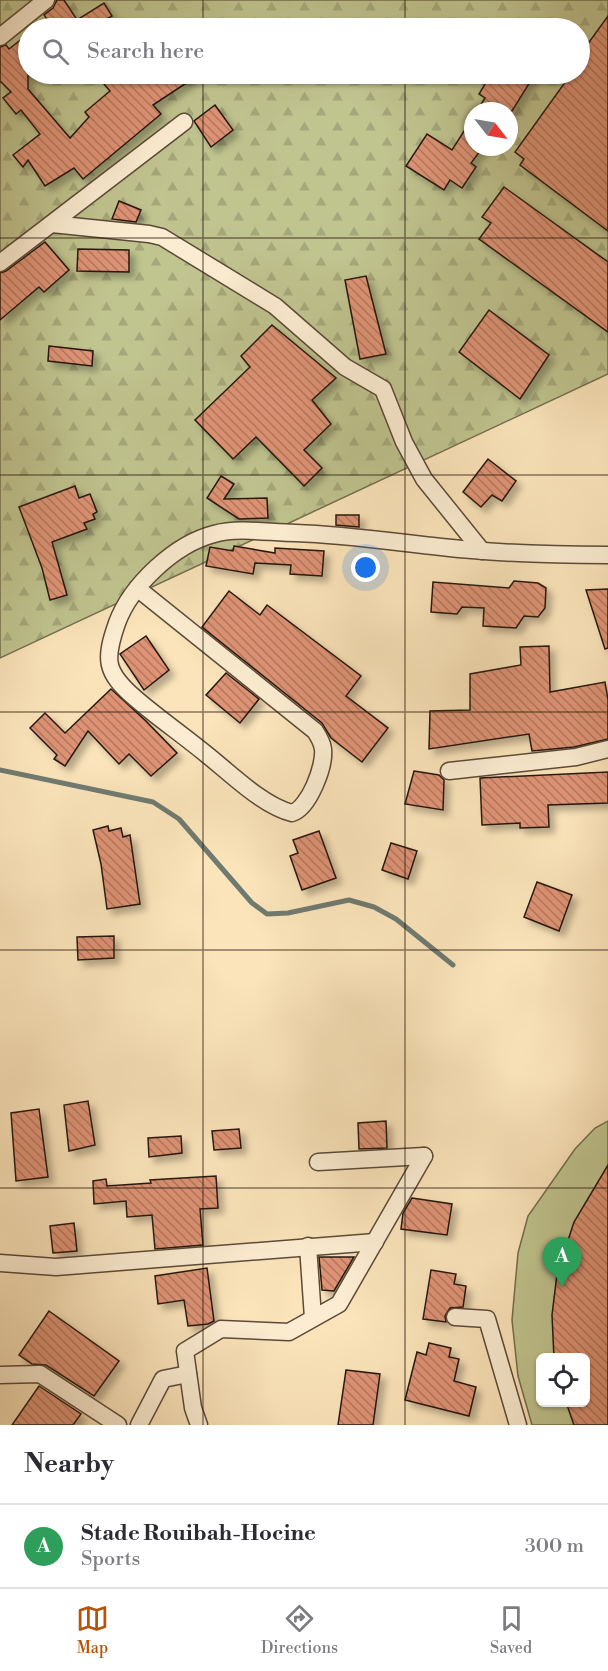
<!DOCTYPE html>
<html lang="en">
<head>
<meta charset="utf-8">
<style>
	:root { --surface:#fff; --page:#f7f7f7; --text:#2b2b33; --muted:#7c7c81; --line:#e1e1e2; --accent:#b45309 }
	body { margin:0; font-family:"Libre Bodoni",serif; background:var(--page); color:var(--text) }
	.controls { position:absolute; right:18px; bottom:18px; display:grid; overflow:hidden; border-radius:9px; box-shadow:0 2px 4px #0004 }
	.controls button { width:54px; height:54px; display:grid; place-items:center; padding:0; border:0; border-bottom:2px solid var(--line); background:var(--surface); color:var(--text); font:30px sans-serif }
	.compass { position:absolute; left:464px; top:102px; width:54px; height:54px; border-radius:50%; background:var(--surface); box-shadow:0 2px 4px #0004; rotate:121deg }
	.you { position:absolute; left:366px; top:568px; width:21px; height:21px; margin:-15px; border:4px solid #fff; border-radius:50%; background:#1a73e8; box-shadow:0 0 0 9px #1a73e833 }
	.badge { display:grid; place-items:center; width:39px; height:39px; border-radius:50%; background:var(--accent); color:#fff; font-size:20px; font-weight:700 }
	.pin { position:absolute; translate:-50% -50px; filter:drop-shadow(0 2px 3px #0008) }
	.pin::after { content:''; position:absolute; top:32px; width:21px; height:18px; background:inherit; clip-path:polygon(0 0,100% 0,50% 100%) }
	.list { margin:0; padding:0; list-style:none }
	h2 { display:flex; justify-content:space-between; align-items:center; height:78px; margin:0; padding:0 24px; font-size:26px }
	h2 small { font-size:20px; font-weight:400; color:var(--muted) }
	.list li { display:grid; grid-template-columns:39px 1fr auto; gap:18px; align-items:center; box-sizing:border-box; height:84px; padding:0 24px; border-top:2px solid var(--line) }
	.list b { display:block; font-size:22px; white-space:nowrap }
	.list p { margin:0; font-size:20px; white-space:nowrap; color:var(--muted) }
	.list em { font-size:20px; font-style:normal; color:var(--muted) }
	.icon { flex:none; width:33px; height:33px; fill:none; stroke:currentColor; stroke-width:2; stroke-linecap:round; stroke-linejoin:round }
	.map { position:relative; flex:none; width:608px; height:1425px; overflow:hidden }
	.search { position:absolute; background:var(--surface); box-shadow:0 2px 4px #0004; left:18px; right:18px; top:18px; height:66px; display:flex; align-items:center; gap:15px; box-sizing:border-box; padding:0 21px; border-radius:33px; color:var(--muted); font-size:22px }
	.sheet { height:162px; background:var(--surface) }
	nav { display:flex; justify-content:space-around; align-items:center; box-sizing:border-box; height:84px; border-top:2px solid var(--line); background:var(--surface); font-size:16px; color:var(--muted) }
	nav a { display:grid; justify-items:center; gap:3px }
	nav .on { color:var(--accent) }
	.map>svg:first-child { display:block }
</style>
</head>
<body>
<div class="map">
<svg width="608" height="1425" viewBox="0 0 608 1425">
	<defs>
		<pattern id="forest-firs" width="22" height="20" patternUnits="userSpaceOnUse" patternTransform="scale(1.5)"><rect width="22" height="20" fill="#c0c48f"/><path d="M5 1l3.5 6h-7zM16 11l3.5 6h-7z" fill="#a5a87a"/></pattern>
		<pattern id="building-back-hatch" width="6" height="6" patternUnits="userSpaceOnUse" patternTransform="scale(1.5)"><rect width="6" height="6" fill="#de9375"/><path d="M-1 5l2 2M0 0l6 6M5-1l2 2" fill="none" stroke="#b4775e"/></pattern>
		<filter id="shadow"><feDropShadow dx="5.5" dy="5.5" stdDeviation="3" flood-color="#0004"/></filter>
	</defs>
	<rect width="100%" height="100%" fill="#fbe4ba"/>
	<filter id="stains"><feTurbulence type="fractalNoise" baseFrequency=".00333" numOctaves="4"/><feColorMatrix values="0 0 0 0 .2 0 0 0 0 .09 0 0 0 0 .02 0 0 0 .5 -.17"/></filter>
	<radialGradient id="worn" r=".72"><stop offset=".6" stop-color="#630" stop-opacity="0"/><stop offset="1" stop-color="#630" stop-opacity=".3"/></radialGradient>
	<!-- grass -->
	<path fill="#c0c48f" stroke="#746e4e" stroke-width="1.5" fill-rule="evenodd" d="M608 1121V1425H532L518 1376 512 1320 518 1253 528 1216 575 1149 595 1128ZM540 1358H586V1402H540Z"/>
	<!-- forest -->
	<path fill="url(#forest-firs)" stroke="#746e4e" stroke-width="1.5" fill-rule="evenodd" d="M0 0H608V374L0 658ZM28 28H580V74H28ZM473 111H509V147H473Z"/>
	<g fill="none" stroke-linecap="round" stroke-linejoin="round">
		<!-- stream -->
		<path stroke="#6f7b71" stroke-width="5" d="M0 770 153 802 179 819 252 903 267 914 288 913 349 900 374 907 396 919 453 965"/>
	</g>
	<!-- building -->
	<g fill="url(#building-back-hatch)" stroke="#27170e" stroke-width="1.5" filter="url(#shadow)">
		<path d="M57 0H64L77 20 104 3 112 16 91 28H53L44 15 53 8Z"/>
		<path d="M608 16V231L520 165 524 159 515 152 571 74H579V56Z"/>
		<path d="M28 34V89L70 138 89 117 85 112 110 91 104 84 117 74H200L153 105 161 114 83 179 74 168 45 186 28 160 23 167 13 155 40 134 21 110 16 114 3 98 11 92 0 81V47L6 45 9 49Z"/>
		<path d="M491 74H535L512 111H477L485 98 479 94Z"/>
		<path d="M215 105 233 130 211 147 194 121Z"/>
		<path d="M473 117V147H483L471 163 476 167 462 188 450 180 444 190 406 166 427 134 452 150Z"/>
		<path d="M504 187 608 262V332L479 239 491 223 482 217Z"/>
		<path d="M119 201 141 210 136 222 112 219Z"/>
		<path d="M45 242 69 270 44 292 39 287 0 320V273L6 271Z"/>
		<path d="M78 249 129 250V272L77 271Z"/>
		<path d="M366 276 386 354 360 359 345 280Z"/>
		<path d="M489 310 549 355 520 399 459 352Z"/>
		<path d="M272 325 336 378 312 400 331 424 304 450 322 468 304 486 256 437 233 459 195 420 250 367 241 356Z"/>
		<path d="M49 346 93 351 92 366 48 361Z"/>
		<path d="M488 459 516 481 502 501 492 495 481 507 463 492Z"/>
		<path d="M221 476 234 484 224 499 267 498 268 518 239 519 207 498Z"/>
		<path d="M75 486 79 498 90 494 97 512 93 514 95 519 84 523 87 529 52 542 67 595 50 600 42 568 19 507Z"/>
		<path d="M336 515H359V527L336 525Z"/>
		<path d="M234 546 275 553V548L324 551 322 576 290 574 291 565 255 563 253 574 206 566 210 547 233 551Z"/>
		<path d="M514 581 538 583 546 588 545 608 538 617 524 616 516 628 483 626 484 608 462 607 457 614 431 612 433 582 509 588Z"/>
		<path d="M608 589V648L605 649 586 590Z"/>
		<path d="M229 591 260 615 267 605 361 676 346 696 388 728 362 762 331 738 322 723 202 627Z"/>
		<path d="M146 636 169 670 144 690 120 654Z"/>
		<path d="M549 646 550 692 605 682 608 700V739L574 747 532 751 529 734 429 749 430 711 470 710V674L521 665 520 647Z"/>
		<path d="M226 673 259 699 240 723 206 695Z"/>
		<path d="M111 689 146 721 177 753 151 776 129 754 119 764 88 731 65 766 54 759 57 755 30 728 45 713 65 733Z"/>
		<path d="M414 771 439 775 444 780 443 810 405 804Z"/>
		<path d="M608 772V803L548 805 549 827 520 828V823L482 825 480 778Z"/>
		<path d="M108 826 109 831 121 828 123 837 130 835 140 904 107 909 101 864 93 830Z"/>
		<path d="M319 831 336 878 302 890 290 856 298 853 293 840Z"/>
		<path d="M391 843 417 851 408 879 382 870Z"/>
		<path d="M537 882 572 895 559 931 524 917Z"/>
		<path d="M114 936V958L78 960 77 937Z"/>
		<path d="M88 1101 95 1145 69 1151 64 1105Z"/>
		<path d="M39 1109 48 1177 16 1181 11 1113Z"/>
		<path d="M386 1121 387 1148 359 1149 358 1123Z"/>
		<path d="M239 1129 241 1148 214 1150 212 1131Z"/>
		<path d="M181 1136 182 1153 149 1157 148 1138Z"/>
		<path d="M608 1165V1425H574L566 1402H585V1358H554L552 1315 557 1274 574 1222Z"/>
		<path d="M216 1176 218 1208 200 1209 203 1245 155 1249 152 1215 127 1217 126 1201 94 1204 93 1181 106 1179 107 1186 151 1183 150 1180Z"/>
		<path d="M412 1198 452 1204 447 1235 401 1229 403 1213Z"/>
		<path d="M74 1223 77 1251 53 1253 50 1226Z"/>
		<path d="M319 1257H354L334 1291 322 1290Z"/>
		<path d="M207 1268 214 1321 208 1324 188 1326 184 1300 158 1304 155 1276Z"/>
		<path d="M431 1270 456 1274 454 1284 466 1286 463 1307 450 1308 445 1316 446 1322 423 1319Z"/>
		<path d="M49 1311 119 1361 94 1396 46 1365 32 1364 19 1355Z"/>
		<path d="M429 1343 451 1348 449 1357 459 1359 454 1381 476 1387 469 1416 405 1400 417 1352 426 1355Z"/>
		<path d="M346 1370 380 1374 373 1425H338Z"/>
		<path d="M39 1386 81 1414 73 1425H12Z"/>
	</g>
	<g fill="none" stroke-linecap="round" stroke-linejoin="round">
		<!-- minor casing -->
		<g stroke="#5c4a39" stroke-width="19">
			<g id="minor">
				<path d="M0 37 46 0"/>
				<path d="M52 224 149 234 162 237 275 306 345 367 383 389 404 442 424 479 482 551"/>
				<path d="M0 263 184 122"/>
				<path d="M137 588 315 731C319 737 322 742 323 749 325 766 309 808 292 813 263 806 230 773 206 754 183 735 158 718 135 698 105 672 104 660 117 623 131 585 175 544 214 534 240 527 270 533 296 533 355 535 413 545 472 550 517 554 563 555 608 555"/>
				<path d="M449 771 576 757 608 749"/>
				<path d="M318 1162 424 1156"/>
				<path d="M308 1246 313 1318"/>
				<path d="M0 1263 56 1267 375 1242"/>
				<path d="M455 1317 487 1319 518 1425"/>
				<path d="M0 1375 40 1374 118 1425"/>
				<path d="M139 1425 163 1379 188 1374"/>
				<path d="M199 1425 193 1408 185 1351 221 1329 289 1332 339 1304 424 1156"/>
			</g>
		</g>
		<!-- minor -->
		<use href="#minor" stroke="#fcedd2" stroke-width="16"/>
	</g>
	<!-- grid -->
	<path fill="none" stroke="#27170e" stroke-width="1.5" stroke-opacity="0.55" d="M203 0V28M405 0V28M203 74V1425M405 74V1425M0 238H608M0 475H608M0 712H608M0 950H608M0 1188H608"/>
	<rect width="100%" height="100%" filter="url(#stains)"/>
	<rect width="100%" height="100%" fill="url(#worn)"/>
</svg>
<div class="controls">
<button><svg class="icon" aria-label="locate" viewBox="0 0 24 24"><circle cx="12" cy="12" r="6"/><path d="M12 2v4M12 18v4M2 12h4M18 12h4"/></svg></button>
</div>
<svg class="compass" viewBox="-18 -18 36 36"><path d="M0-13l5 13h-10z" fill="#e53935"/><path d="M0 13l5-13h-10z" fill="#7c7c81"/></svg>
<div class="you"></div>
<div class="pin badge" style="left:562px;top:1287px;background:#2e9e5b">A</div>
<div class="search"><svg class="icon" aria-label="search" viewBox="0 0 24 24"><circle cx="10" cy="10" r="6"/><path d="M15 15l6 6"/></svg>Search here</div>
</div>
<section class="sheet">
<h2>Nearby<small></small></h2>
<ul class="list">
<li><span class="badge" style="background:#2e9e5b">A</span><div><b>Stade Rouibah-Hocine</b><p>Sports</p></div><em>300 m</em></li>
</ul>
</section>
<nav>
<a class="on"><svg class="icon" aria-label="map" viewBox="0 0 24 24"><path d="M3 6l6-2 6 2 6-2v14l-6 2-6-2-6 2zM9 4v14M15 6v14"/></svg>Map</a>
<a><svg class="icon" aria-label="directions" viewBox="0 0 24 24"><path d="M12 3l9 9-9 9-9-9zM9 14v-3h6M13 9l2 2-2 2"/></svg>Directions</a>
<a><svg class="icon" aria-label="saved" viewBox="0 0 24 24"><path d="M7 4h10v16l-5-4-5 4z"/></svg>Saved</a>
</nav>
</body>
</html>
